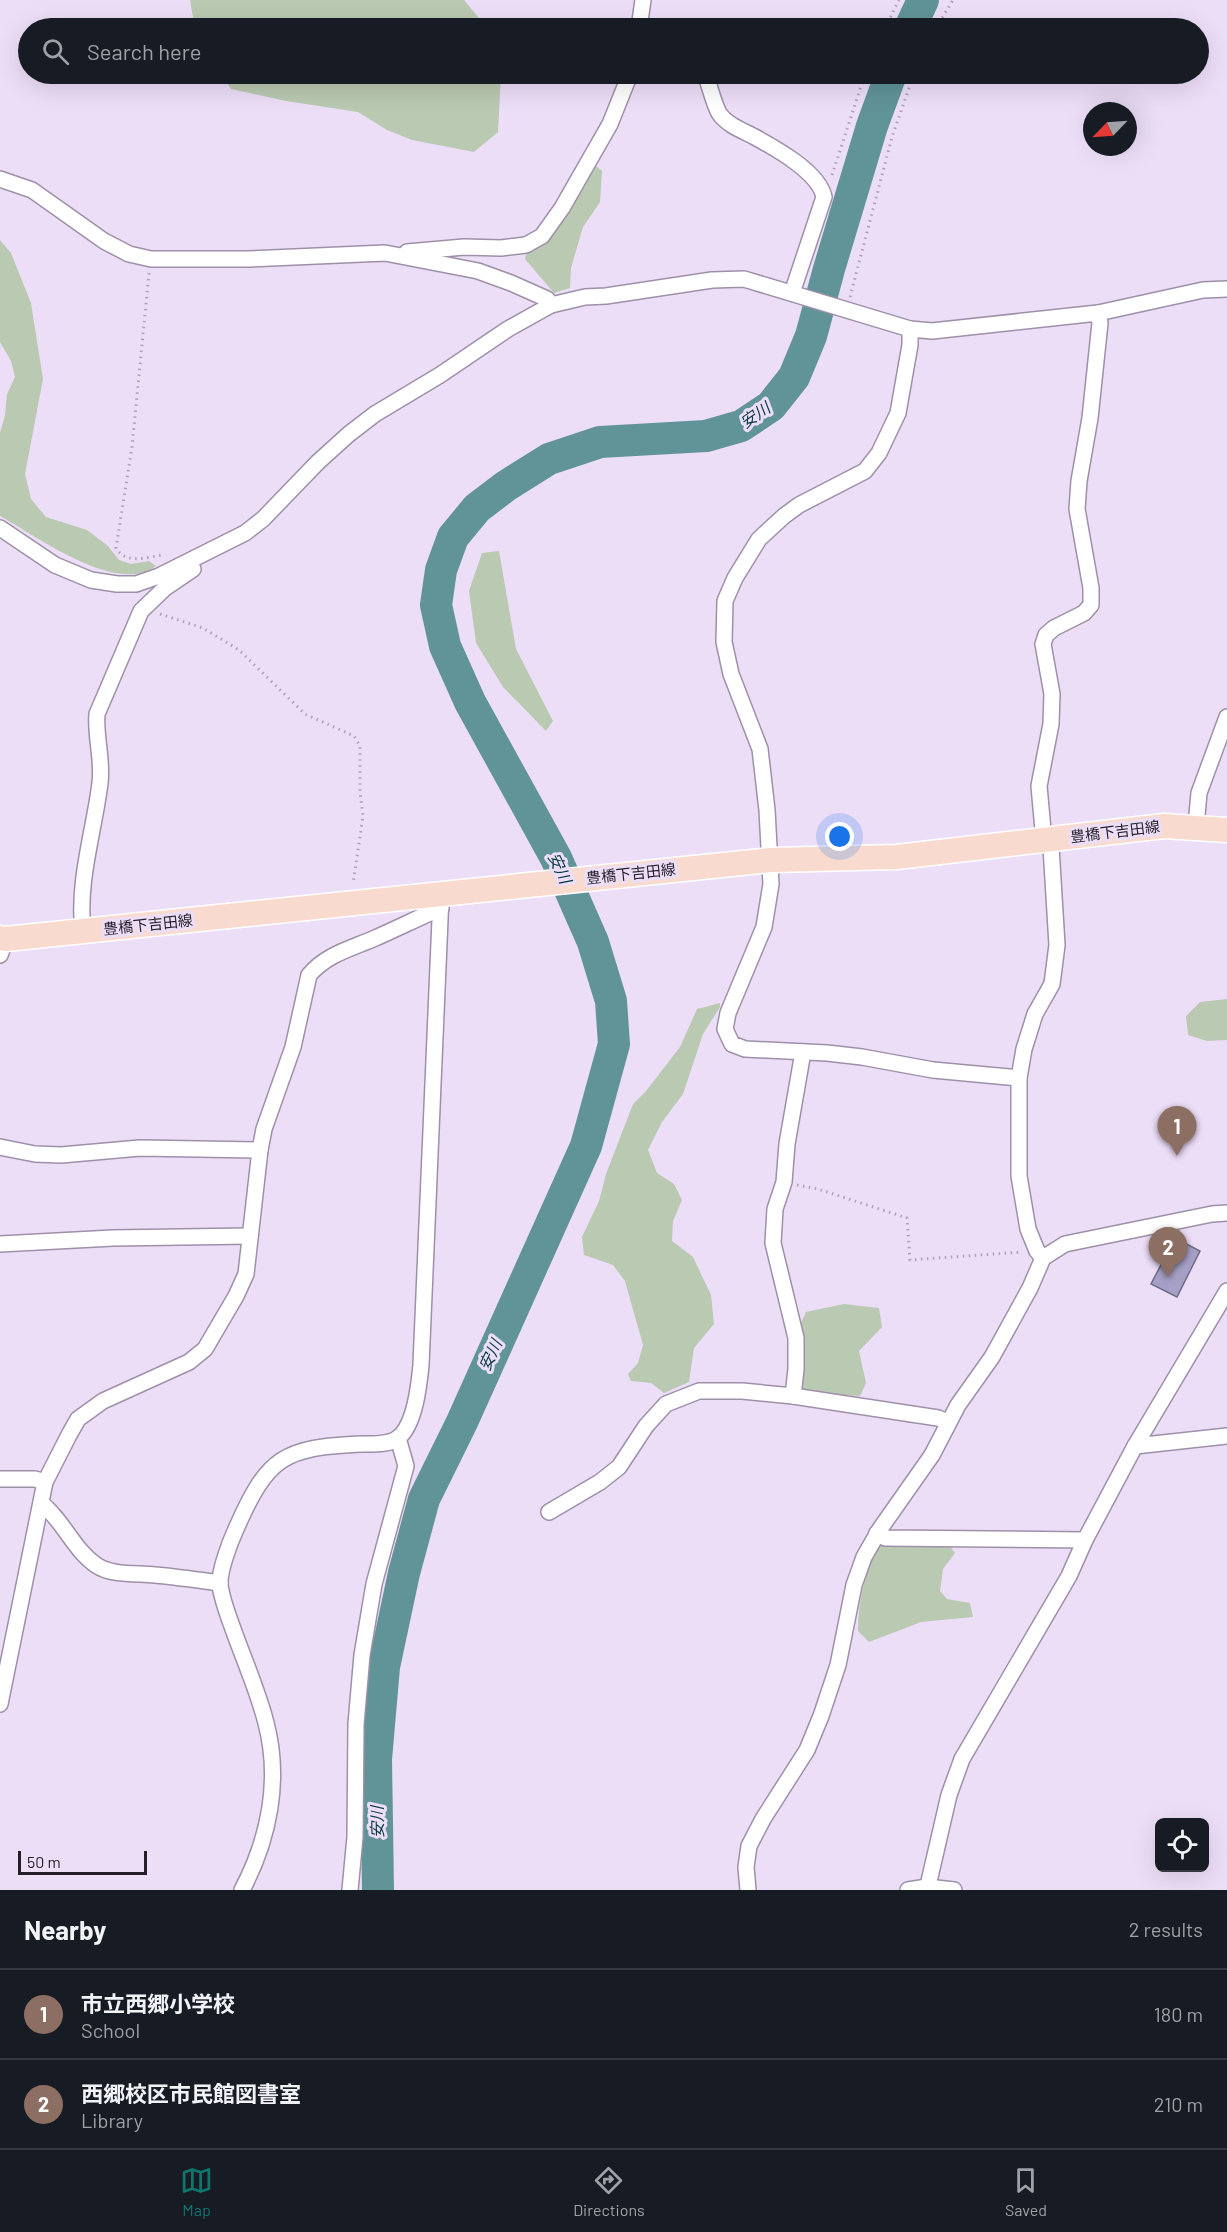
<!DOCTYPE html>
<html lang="en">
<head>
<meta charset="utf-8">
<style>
	:root { --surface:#171b24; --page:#20242c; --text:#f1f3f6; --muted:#9ea1a6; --line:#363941; --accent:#0f766e }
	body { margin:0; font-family:Barlow,"Noto Sans JP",sans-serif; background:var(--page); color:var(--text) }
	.controls { position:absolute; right:18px; bottom:18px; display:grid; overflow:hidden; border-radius:9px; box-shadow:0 6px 24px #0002 }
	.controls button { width:54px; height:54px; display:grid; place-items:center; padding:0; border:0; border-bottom:2px solid var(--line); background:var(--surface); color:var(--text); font:30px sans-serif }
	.compass { position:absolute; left:1083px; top:102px; width:54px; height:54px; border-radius:50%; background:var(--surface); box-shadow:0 6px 24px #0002; rotate:245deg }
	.scale { position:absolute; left:18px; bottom:15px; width:129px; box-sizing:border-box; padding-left:6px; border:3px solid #231e27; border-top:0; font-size:16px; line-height:21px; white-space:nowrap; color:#231e27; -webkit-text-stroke:4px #eddef8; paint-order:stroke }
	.you { position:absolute; left:840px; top:837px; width:21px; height:21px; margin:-15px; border:4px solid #fff; border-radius:50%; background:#1a73e8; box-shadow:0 0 0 9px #1a73e833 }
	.badge { display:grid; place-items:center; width:39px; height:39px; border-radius:50%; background:var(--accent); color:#fff; font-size:20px; font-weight:700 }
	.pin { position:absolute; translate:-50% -50px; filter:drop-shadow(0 2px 3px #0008) }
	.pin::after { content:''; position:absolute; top:32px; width:21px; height:18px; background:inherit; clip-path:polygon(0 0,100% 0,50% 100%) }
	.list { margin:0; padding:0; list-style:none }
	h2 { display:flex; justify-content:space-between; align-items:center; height:78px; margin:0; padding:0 24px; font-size:26px }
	h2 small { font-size:20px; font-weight:400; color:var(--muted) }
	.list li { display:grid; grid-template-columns:39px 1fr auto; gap:18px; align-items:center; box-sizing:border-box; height:90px; padding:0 24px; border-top:2px solid var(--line) }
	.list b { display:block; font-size:22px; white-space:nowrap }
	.list p { margin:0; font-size:20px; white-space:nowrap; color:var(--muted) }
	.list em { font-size:20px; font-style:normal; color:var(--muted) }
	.icon { flex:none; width:33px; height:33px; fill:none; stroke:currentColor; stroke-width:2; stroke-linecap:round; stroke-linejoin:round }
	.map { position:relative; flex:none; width:1227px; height:1890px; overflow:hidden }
	.search { position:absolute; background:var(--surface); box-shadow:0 6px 24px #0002; left:18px; right:18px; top:18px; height:66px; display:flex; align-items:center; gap:15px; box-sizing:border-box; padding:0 21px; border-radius:33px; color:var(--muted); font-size:22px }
	.sheet { height:258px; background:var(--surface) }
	nav { display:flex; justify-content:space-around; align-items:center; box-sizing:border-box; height:84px; border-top:2px solid var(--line); background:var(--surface); font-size:16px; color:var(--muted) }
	nav a { display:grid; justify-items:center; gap:3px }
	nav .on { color:var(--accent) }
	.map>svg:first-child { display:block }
</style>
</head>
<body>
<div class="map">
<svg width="1227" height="1890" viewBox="0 0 1227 1890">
	<rect width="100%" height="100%" fill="#eddef8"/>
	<!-- green -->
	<g fill="#bac9b2">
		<path d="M190 0H464L487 28H195Z"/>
		<path d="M221 74H501L498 132 474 152 412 140 387 130 358 112 286 101 231 89Z"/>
		<path d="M596 166 602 171 600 202 583 227 571 268 570 288 554 293 525 259 527 251 546 242 566 218Z"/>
		<path d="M0 240 11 253 31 303 43 379 25 474 31 499 46 517 87 530 108 546 119 560 131 564 149 561 156 566C116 596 37 536 0 516V433L5 415 7 394 15 377 11 361 0 342Z"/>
		<path d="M499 551 516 649 553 721 546 731 503 687 476 643 469 591 482 553Z"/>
		<path d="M1227 999V1040L1207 1041 1188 1035 1186 1016 1200 1002Z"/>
		<path d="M720 1003V1007L703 1034 683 1094 662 1122 648 1150 657 1173 674 1184 682 1200 673 1221 672 1241 693 1257 711 1295 714 1324 694 1348 689 1382 664 1393 651 1383 631 1381 628 1374 638 1363 643 1345 625 1281 613 1265 584 1255 582 1237 599 1201 606 1174 633 1104 646 1091 680 1047 697 1009Z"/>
		<path d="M844 1304 879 1308 882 1327 859 1351 866 1383 860 1396 807 1393 800 1386 799 1327 806 1312Z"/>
		<path d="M896 1543 933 1547 950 1546 955 1553 943 1569 940 1591 947 1599 970 1603 973 1617 921 1622 869 1642 858 1631C858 1601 865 1572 878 1546Z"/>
	</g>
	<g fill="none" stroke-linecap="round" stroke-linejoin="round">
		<!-- river -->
		<g stroke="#609499" stroke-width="32">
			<path d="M910 28 923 0"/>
			<path d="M378 1890 376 1759 384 1667 404 1573 424 1499 462 1422 586 1146 614 1044 611 1001 593 942 556 858 470 702 445 646 436 605 441 570 453 537 477 508 506 486 549 459 600 442 706 436 741 426 771 406 794 377 811 336 829 269 872 126 891 74"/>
		</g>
	</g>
	<!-- building -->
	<path fill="#a6a0c7" stroke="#6e6b84" stroke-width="1.5" d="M1175 1238 1200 1251 1177 1297 1151 1284Z"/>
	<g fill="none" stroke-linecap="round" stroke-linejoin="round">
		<!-- street casing -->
		<g stroke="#9e90a8" stroke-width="18">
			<g id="street">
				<path d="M639 28 643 0"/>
				<path d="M705 74C710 86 713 102 719 113 726 124 741 130 753 136 775 148 819 172 824 197L792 293"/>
				<path d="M0 179 32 190 104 241 129 254 151 259H249L385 253 478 271 511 283 547 299 551 305"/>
				<path d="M407 252 464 247 501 248 526 245 542 236 562 208 610 124 630 74"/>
				<path d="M910 329V345L898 413 879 453 865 471 799 505 784 516 759 539 735 578 725 601 724 642 731 674 760 749 767 810 771 884 764 927 728 1013 725 1029 732 1044 745 1049 827 1053 862 1057 933 1070 1019 1078"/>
				<path d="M0 528 55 565 91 580 117 584H136L159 576 245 533 263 519 318 462 349 434 375 414 440 375 508 329 551 305 585 297 606 296 712 280 744 279 910 329 932 331 1098 313 1203 290 1227 289"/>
				<path d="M1196 826 1199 793 1227 717"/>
				<path d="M83 931C77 882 94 832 100 783 103 759 95 737 97 714L141 611 165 588 193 569"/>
				<path d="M0 955 6 939"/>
				<path d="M0 1147 35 1154 61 1155 140 1148 260 1150"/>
				<path d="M0 1244 113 1238 250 1236"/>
				<path d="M1043 1258 1037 1251 1028 1229 1019 1176V1078L1024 1049 1035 1014 1052 984 1057 945 1051 847 1043 830 1039 786 1051 724 1052 694 1043 644 1046 635 1054 628 1084 613 1091 605V588L1077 509 1079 481 1090 418 1100 323 1098 313"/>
				<path d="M793 1396 796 1369V1338L773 1243 775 1209 784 1182 787 1144 803 1052"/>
				<path d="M1135 1446 1227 1291"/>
				<path d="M0 1479H35L45 1482"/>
				<path d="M41 1503C63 1520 73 1549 96 1565 112 1576 137 1573 155 1575 177 1577 198 1580 220 1583"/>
				<path d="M549 1512 600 1482 619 1467 646 1426 666 1404 699 1391H742L793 1396 938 1418 948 1422"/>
				<path d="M877 1533 885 1538 1085 1540"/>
				<path d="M0 1704 45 1482 69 1435 78 1419 103 1401 189 1362 205 1349 236 1296 246 1274 260 1150 264 1129 293 1047 309 975C326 955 349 949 373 939 396 929 418 918 441 908"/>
				<path d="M242 1890C269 1839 281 1780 266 1723 258 1691 244 1660 233 1629 228 1615 222 1600 220 1585 219 1571 230 1542 236 1529 268 1456 284 1447 363 1444 373 1444 389 1445 398 1438 415 1425 419 1385 421 1365L441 896"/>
				<path d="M350 1890 355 1837 356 1724 362 1655 374 1584 406 1466 398 1438"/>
				<path d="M748 1890 746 1867 749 1846 763 1819 807 1750 821 1716 838 1665 854 1585 864 1557 880 1529 932 1455 958 1405 992 1357 1030 1288 1043 1258 1065 1244 1212 1214 1227 1213"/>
				<path d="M908 1890 927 1887 954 1890"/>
				<path d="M927 1890 949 1795 962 1759 1069 1576 1085 1540 1135 1446 1227 1436"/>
			</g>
		</g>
		<!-- primary casing -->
		<g stroke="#fff" stroke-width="27">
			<path id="primary" d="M0 938 6 939 771 860 897 857 1164 826 1227 830"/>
		</g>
		<!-- path -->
		<g stroke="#ada2b6" stroke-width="3" stroke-dasharray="1.5 4.5" stroke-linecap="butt">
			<path d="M885 28 899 0"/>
			<path d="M936 28 953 0"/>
			<path d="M832 175 865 74"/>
			<path d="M149 273 132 447 116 548C126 565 147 557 163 555"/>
			<path d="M850 297 892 137 914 74"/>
			<path d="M160 614 203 628 239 650 305 714 354 736 360 746V792L363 816 353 884"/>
			<path d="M797 1185 818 1189 907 1218 910 1260 1022 1252"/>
		</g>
		<!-- street -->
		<use href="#street" stroke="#fff" stroke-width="15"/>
		<!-- primary -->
		<use href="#primary" stroke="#f9dacf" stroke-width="24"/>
	</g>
	<g text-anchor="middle" stroke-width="6" stroke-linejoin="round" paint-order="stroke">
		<!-- street labels -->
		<g font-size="15" fill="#231e27" stroke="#eddef8">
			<text transform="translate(1115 832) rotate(-7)" y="5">豊橋下吉田線</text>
			<text transform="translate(631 874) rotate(-6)" y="5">豊橋下吉田線</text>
			<text transform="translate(148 925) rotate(-6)" y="5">豊橋下吉田線</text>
		</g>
		<!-- water labels -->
		<g font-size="16" font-style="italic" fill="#04393d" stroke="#eddef8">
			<text transform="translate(755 415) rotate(-35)" y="6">安川</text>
			<text transform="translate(560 868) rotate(65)" y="6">安川</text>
			<text transform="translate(490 1355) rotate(-65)" y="6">安川</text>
			<text transform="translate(377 1822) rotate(-91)" y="6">安川</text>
		</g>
	</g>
</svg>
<div class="controls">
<button><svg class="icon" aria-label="locate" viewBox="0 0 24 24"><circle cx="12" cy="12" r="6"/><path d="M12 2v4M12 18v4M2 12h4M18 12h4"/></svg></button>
</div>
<svg class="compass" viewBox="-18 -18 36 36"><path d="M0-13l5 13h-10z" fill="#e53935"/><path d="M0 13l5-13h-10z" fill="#9ea1a6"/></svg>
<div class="scale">50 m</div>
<div class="you"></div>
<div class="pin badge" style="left:1177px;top:1156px;background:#8d6e63">1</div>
<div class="pin badge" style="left:1168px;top:1277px;background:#8d6e63">2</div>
<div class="search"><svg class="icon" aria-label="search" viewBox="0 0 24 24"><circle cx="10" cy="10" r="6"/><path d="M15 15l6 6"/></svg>Search here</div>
</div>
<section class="sheet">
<h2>Nearby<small>2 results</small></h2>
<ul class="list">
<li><span class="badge" style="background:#8d6e63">1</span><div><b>市立西郷小学校</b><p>School</p></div><em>180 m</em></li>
<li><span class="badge" style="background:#8d6e63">2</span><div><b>西郷校区市民館図書室</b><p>Library</p></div><em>210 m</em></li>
</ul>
</section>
<nav>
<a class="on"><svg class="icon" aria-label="map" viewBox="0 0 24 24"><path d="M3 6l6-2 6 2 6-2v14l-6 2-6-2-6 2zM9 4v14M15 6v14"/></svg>Map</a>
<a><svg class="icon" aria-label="directions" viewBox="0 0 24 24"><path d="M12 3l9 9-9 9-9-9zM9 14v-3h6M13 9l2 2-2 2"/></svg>Directions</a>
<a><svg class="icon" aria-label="saved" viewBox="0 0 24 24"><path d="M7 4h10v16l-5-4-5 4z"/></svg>Saved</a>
</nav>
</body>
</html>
